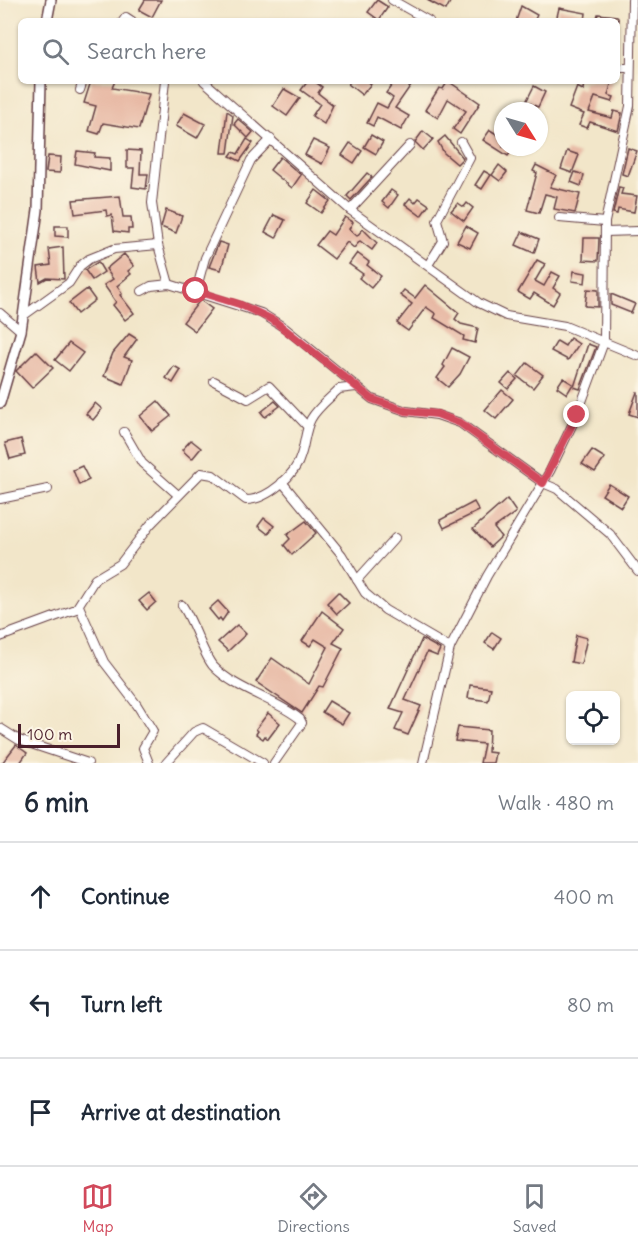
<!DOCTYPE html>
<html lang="en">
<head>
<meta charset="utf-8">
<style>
	:root { --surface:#fff; --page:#f6f6f7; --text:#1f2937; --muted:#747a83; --line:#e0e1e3; --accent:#d1495b }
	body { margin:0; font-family:Delius,sans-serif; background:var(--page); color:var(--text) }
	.controls { position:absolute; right:18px; bottom:18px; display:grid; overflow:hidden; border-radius:9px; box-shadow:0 2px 4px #0004 }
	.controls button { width:54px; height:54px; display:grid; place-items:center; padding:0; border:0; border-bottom:2px solid var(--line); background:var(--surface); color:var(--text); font:30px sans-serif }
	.compass { position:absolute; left:494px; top:102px; width:54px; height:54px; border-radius:50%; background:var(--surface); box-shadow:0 2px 4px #0004; rotate:127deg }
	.scale { position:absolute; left:18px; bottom:15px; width:102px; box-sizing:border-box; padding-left:6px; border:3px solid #4a1f2b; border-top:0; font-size:16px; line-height:21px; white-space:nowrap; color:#4a1f2b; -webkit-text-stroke:4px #fcf5e5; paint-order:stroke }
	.stop { position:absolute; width:18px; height:18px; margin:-14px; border:4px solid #d1495b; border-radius:50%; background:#fff }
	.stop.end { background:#d1495b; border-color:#fff; box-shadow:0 2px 6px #0008 }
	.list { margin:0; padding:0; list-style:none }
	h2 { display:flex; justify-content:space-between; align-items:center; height:78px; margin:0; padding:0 24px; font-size:26px }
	h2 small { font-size:20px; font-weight:400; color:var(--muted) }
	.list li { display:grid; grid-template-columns:39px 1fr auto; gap:18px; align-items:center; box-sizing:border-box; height:108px; padding:0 24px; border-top:2px solid var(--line) }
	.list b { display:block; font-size:22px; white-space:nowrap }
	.list em { font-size:20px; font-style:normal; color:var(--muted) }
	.icon { flex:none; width:33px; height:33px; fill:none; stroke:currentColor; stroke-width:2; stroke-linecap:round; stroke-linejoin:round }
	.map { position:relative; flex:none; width:638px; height:763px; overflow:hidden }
	.search { position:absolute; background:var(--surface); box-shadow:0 2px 4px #0004; left:18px; right:18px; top:18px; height:66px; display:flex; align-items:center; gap:15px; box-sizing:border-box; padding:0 21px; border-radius:9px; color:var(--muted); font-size:22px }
	.sheet { height:402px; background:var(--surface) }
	nav { display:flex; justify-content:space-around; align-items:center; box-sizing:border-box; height:84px; border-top:2px solid var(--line); background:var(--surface); font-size:16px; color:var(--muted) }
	nav a { display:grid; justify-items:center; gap:3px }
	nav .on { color:var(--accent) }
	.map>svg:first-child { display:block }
</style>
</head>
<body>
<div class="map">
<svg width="638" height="763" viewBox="0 0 638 763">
	<rect width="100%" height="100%" fill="#fcf5e5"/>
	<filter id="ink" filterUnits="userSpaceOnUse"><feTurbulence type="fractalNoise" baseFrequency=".0167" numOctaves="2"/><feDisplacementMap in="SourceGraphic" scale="12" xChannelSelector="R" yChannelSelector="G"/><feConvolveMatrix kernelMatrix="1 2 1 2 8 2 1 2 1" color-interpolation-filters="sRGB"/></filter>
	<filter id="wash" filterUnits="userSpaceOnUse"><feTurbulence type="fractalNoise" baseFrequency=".008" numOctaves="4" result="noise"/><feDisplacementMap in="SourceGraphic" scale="24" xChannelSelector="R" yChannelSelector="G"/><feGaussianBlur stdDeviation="1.35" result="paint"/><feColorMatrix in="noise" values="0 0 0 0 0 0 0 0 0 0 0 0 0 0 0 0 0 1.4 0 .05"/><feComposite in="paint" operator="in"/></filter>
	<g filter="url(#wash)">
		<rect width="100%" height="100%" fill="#f2e6c9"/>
		<g id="blocks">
			<!-- building -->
			<g fill="#e7b7a3">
				<path d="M145 0H161L152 17 139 10Z"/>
				<path d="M377 0 388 7 379 20 368 12Z"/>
				<path d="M427 0H451L446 10Z"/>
				<path d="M521 6 537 15 534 21H516Z"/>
				<path d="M559 8 586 13 585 21H556Z"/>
				<path d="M598 14 617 16 619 21H596Z"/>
				<path d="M91 81H115L112 88 149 94 139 129 103 123 99 134 89 131 96 106 84 103Z"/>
				<path d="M308 81H314L322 87 318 93 333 105 324 124 312 116 320 104 301 90Z"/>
				<path d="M351 81H367L371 84 362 95 348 84Z"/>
				<path d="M395 81H405L411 85 395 108 409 116 401 130 377 117 373 126 367 123 377 103 387 108 393 98 386 93Z"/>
				<path d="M448 81 480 103 460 134 453 129 466 111 448 99 438 118 425 110 439 88 443 89Z"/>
				<path d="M584 81H612L608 95 614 97 612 102 595 97 589 112 612 118 614 111 622 113 618 131 590 122 587 128 579 125 584 114 569 108 577 87 583 90Z"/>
				<path d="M534 86 545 92 538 107 526 102Z"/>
				<path d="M284 89 300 98 287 116 273 106Z"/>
				<path d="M227 111 233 115 228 153H222Z"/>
				<path d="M184 113 205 124 197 138 176 126Z"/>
				<path d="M238 119 253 132 248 138 234 124Z"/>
				<path d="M490 130 503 138V147H514L508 156 483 140Z"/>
				<path d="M423 131 433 139 423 150 415 142Z"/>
				<path d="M371 135 383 142 376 154 364 147Z"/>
				<path d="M445 136 463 158 457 164 444 153 438 142Z"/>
				<path d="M247 139 253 143 240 161 230 156 233 152 238 154Z"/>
				<path d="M313 140 330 148 322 164 305 155Z"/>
				<path d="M350 143 362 151 354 163 342 155Z"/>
				<path d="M628 148 637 151 628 176 622 174Z"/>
				<path d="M127 150 141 151 140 174H148L146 189 132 187 134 168H127Z"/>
				<path d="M77 151 95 153 94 157 110 158V171L75 164Z"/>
				<path d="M567 151 579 155 572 173 561 169Z"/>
				<path d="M48 156 61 157 60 173 46 172Z"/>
				<path d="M280 157 301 175 292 188 270 170Z"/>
				<path d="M499 165 507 172 500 181 492 175Z"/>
				<path d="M536 165 556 175 550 187 580 194 575 213 554 209 557 197 545 194 539 213 527 210 537 173 533 171Z"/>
				<path d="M484 171 491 175 482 189 475 185Z"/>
				<path d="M575 172 584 175 581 186 571 182Z"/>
				<path d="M367 173 372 177 351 200 347 196Z"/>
				<path d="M619 187 623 188 621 194 637 196 634 212 618 209 617 214 613 213Z"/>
				<path d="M316 190 330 201 321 213 307 203Z"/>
				<path d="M391 190 398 195 389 208 382 202Z"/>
				<path d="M120 196 123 217H131L132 229H128V233L114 231 112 215 107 216 106 210 75 214 73 200Z"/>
				<path d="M410 198 415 203 419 198 429 205 421 216 405 204Z"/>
				<path d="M458 203 464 207 467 203 473 208 464 221 451 211Z"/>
				<path d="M166 210 182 216 176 233 161 227Z"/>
				<path d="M274 215 285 220 276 238 265 232Z"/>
				<path d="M345 217 353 222 349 229 357 236 363 229 377 243 372 250 360 241 354 248 347 242 334 259 316 245 327 231 333 235Z"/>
				<path d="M55 226H68V237L55 236Z"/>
				<path d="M466 226 478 233 470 248 457 242Z"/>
				<path d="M522 232 539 239 534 253 516 245Z"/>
				<path d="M584 238H599L598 261 583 260Z"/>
				<path d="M219 242 228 245 221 270 209 267Z"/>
				<path d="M63 247 64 279 47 278 40 282 38 267 51 265 49 249Z"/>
				<path d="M357 253 369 262 367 265 381 276 371 288 359 278 363 274 349 264Z"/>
				<path d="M124 254 134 266 128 271 131 274 117 286 122 294 120 295 134 313 125 320 113 305 116 302 104 285 113 279 106 269Z"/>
				<path d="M537 260 545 264 535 281 544 286 552 272 560 276 553 288 560 293 553 305 534 293 530 299 518 292Z"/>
				<path d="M98 262 104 272 92 280 85 270Z"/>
				<path d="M574 271 586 273 585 283 572 281Z"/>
				<path d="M425 285 459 313 455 319 461 324 478 328 475 343 463 340 464 336 434 318 436 314 426 307 408 331 397 323 412 304 400 295 404 290 415 298Z"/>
				<path d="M87 289 95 300 77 314 69 303Z"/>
				<path d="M587 289 598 290V307L585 306Z"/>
				<path d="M611 294 635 304 631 313 611 305Z"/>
				<path d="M200 300 212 309 195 331 183 322Z"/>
				<path d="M129 334 137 339 124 357 132 360 123 384 104 376 113 353Z"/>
				<path d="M570 338 579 344 568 360 551 351 557 341 565 346Z"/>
				<path d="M69 343 83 353 69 371 55 360Z"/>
				<path d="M588 344 596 347 580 389 574 387Z"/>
				<path d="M452 348 469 357 460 374 448 387 437 378 445 367 443 365Z"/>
				<path d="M36 351 53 368 32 388 16 371Z"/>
				<path d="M527 363 543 375 533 388 517 376Z"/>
				<path d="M174 366 181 370 173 383 166 378Z"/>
				<path d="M510 373 517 379 508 389 501 383Z"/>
				<path d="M563 378 573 384 567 394 557 387Z"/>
				<path d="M502 390 513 399 496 419 485 410Z"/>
				<path d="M637 392H638V417L629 414Z"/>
				<path d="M158 401 171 416 152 431 140 416Z"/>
				<path d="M275 401 280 406 265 417 261 412Z"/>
				<path d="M95 403 102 409 93 420 86 414Z"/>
				<path d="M21 439 25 455 10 459 5 443Z"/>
				<path d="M191 440 201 448 192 459 182 450Z"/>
				<path d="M592 450 605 458 595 472 582 464Z"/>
				<path d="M82 466 89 480 79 485 73 470Z"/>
				<path d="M609 484 628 496 621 507 602 495Z"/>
				<path d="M507 499 516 512 494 528 501 537 490 547 473 529Z"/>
				<path d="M474 502 479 511 444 528 440 520Z"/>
				<path d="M264 518 274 526 268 534 258 526Z"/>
				<path d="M306 521 316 533 292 555 284 545 290 539 287 535Z"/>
				<path d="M338 592 349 603 337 614 327 603Z"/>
				<path d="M149 593 156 602 147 610 139 601Z"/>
				<path d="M218 601 228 612 222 621 220 618 218 620 209 609Z"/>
				<path d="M322 611 344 628 333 643 343 648 323 687 319 686 302 713 256 682 272 658 309 684 328 647 315 639 310 646 302 641Z"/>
				<path d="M237 625 246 634 228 651 218 642Z"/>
				<path d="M492 632 501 638 494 649 485 643Z"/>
				<path d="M576 635 587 638 581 664 571 662Z"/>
				<path d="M422 639 440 649 437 656 427 652 405 700 421 706 408 735 395 730 403 713 390 709Z"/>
				<path d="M470 685 491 688 488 701 468 698Z"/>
				<path d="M329 701 349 713 342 724 322 712Z"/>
				<path d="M268 713 280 723 268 739 265 736 263 739 256 734 258 731 256 729Z"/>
				<path d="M458 727 489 730 488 752 495 753 493 763H480L484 744 455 741Z"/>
				<path d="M16 745 27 753 20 763H2Z"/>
			</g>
		</g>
	</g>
	<g filter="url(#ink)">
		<use href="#blocks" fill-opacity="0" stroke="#633d43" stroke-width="1.5"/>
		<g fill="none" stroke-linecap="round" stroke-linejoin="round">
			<!-- minor casing -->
			<g stroke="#633d43" stroke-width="10">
				<g id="minor">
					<path d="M392 0 429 21"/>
					<path d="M123 21 126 17 132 21"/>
					<path d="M617 68H630"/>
					<path d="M165 81 152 203 158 245 169 284"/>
					<path d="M204 81 350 210 479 303 506 316 565 326 638 356"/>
					<path d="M80 90 83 81"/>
					<path d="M350 210 410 145"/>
					<path d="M559 218 605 222"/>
					<path d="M605 232 638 231"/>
					<path d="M428 265 443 241 437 220 470 158 461 142"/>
					<path d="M142 291 151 286 169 284 261 313 285 328 372 399 406 411 437 415 460 423 543 483 557 489 610 534 638 571"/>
					<path d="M196 291 205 258 251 160 271 139"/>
					<path d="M0 313 21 331"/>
					<path d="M23 316 69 283 80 266 89 259 114 249 158 245"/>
					<path d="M214 381 248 399 269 386 307 426"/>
					<path d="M124 432 142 463 178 495"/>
					<path d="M282 482 342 555 365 593 385 610 450 648"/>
					<path d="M0 499 48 489"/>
					<path d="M357 580 395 538"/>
					<path d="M182 605C194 622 203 655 213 666 237 691 274 698 300 719L302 723 274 763"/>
					<path d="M79 606 104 662 137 705 153 731 143 748 149 763"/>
					<path d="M0 637 76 609 95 579 120 564 150 525 201 473 213 475 246 500C267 500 296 475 301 455 305 444 305 430 311 419 317 408 330 398 339 389L356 387"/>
					<path d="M0 728 19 740 88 763"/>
					<path d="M166 763 194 732 203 728 263 763"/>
					<path d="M423 763 450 648 487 576 550 471 577 415 604 342 605 222 630 106 632 0"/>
				</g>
			</g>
			<!-- tertiary casing -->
			<g stroke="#633d43" stroke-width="12">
				<g id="tertiary">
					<path d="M47 21 51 0"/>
					<path d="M0 403 21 331 38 210 41 81"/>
				</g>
			</g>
			<!-- minor -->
			<use href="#minor" stroke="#fff" stroke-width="8"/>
			<!-- tertiary -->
			<use href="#tertiary" stroke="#fff" stroke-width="9"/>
		</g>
	</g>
	<g fill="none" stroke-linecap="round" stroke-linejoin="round" filter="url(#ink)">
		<!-- route -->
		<path stroke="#d1495b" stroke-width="8" d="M196 291 239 304 273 320 372 399 406 411 437 414 460 423 543 483 577 415"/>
	</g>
</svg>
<div class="controls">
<button><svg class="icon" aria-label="locate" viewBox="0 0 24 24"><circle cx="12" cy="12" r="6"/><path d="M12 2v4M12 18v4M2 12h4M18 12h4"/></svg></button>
</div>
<svg class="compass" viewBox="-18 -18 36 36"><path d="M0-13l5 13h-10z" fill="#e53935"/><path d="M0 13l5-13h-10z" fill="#747a83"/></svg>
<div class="scale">100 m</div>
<div class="stop" style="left:196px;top:291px"></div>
<div class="stop end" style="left:577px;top:415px"></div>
<div class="search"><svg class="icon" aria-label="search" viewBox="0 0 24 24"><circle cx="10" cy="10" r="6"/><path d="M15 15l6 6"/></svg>Search here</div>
</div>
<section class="sheet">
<h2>6 min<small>Walk · 480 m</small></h2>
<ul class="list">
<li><svg class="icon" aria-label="ahead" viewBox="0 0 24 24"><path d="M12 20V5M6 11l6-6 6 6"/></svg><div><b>Continue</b></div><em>400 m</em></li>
<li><svg class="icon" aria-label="left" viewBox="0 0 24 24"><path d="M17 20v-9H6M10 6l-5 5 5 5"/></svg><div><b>Turn left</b></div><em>80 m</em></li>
<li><svg class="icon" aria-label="arrive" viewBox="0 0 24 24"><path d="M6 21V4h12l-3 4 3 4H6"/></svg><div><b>Arrive at destination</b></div></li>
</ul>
</section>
<nav>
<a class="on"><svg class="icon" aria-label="map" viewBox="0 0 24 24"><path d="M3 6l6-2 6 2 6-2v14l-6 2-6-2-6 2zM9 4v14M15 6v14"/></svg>Map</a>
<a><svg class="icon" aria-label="directions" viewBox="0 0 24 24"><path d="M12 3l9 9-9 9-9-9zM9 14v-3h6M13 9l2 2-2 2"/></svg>Directions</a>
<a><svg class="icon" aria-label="saved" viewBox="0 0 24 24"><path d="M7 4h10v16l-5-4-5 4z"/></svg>Saved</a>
</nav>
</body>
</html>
